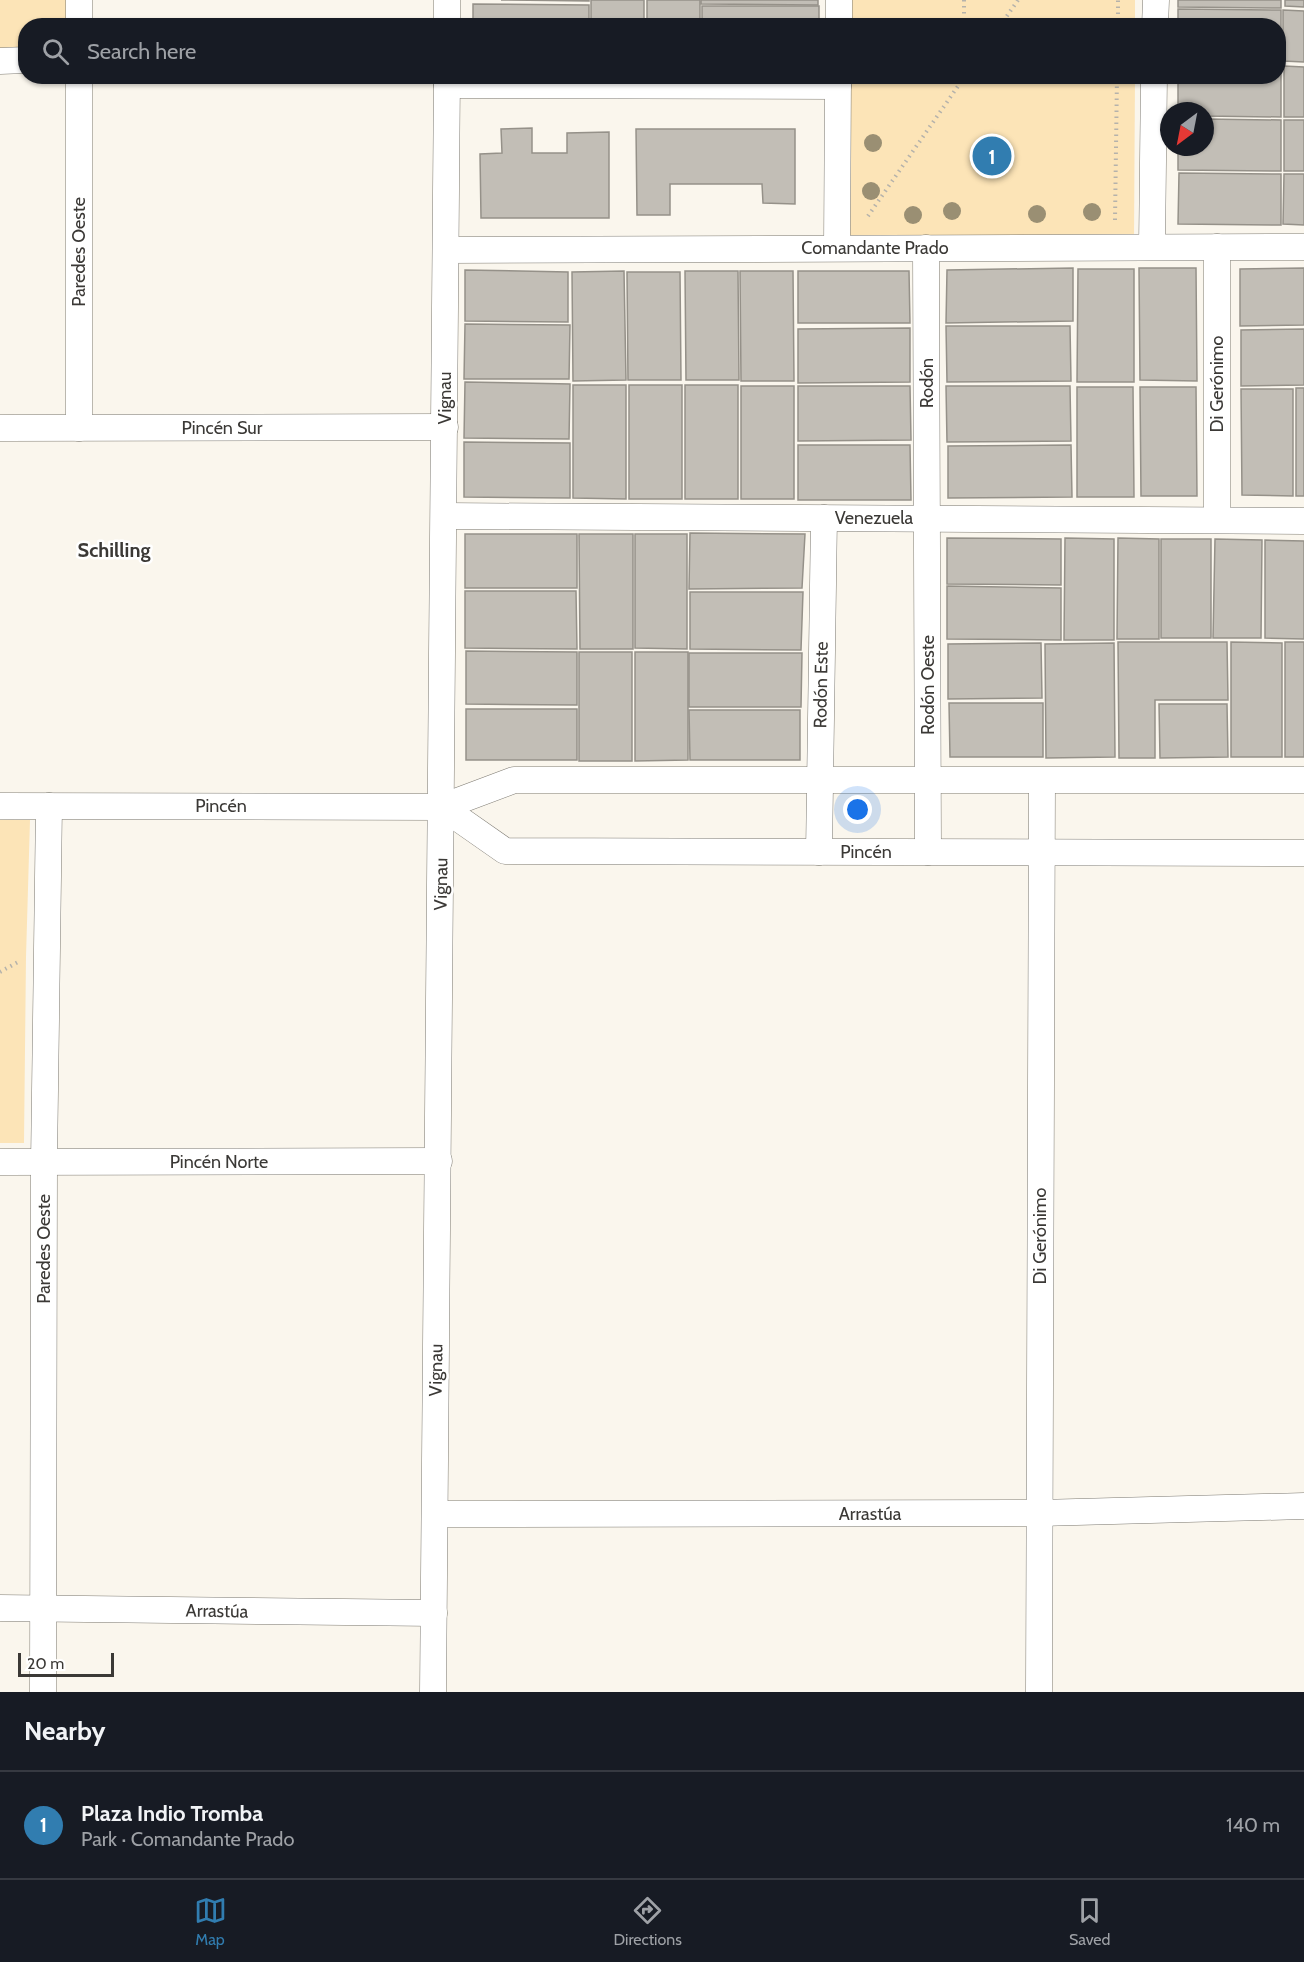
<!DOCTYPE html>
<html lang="en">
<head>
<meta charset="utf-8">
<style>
	:root { --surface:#171b24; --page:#242831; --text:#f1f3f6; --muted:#9ea1a6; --line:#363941; --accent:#317db0 }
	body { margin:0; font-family:Cabin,sans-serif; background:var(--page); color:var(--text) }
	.compass { position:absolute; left:1160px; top:102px; width:54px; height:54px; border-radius:50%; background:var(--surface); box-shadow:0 2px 4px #0004; rotate:212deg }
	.scale { position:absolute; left:18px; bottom:15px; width:96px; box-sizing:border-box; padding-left:6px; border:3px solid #3b3936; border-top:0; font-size:16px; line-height:21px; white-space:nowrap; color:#3b3936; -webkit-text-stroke:4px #fff; paint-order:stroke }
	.you { position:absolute; left:858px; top:810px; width:21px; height:21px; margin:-15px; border:4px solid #fff; border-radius:50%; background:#1a73e8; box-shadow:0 0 0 9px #1a73e833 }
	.badge { display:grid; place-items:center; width:39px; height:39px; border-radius:50%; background:var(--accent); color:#fff; font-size:20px; font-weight:700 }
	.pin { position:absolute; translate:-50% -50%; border:3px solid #fff; box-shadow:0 2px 6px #0006 }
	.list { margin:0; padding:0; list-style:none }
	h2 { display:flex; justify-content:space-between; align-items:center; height:78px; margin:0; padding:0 24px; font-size:26px }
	h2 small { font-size:20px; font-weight:400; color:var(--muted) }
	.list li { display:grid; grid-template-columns:39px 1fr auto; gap:18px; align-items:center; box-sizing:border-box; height:108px; padding:0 24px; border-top:2px solid var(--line) }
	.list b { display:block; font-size:22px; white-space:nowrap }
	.list p { margin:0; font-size:20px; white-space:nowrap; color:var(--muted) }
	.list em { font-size:20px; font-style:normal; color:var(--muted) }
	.icon { flex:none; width:33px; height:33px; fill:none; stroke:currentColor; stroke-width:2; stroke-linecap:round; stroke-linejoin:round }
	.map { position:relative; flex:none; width:1304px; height:1692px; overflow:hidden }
	.search { position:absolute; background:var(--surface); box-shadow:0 2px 4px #0004; left:18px; right:18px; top:18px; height:66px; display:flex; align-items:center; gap:15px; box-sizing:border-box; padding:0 21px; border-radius:24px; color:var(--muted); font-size:22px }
	.sheet { height:186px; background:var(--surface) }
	nav { display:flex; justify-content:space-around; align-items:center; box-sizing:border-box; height:84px; border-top:2px solid var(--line); background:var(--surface); font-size:16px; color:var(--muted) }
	nav a { display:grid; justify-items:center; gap:3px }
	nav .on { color:var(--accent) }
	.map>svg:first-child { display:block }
</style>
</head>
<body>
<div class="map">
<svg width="1304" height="1692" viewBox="0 0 1304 1692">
	<rect width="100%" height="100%" fill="#faf6ed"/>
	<!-- green -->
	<g fill="#fce4b7">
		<path d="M0 0H69V25L26 26 25 50H0Z"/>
		<path d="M849 0H1135V25L849 26Z"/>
		<path d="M849 77H1135L1134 239 848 236Z"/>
		<path d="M0 820H30L26 957 24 1143H0Z"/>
	</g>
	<!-- building -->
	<g fill="#c2beb6" stroke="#959189" stroke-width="1.5">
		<path d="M501 0H589V1Z"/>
		<rect x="591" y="0" width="53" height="26"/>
		<rect x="647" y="0" width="53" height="26"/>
		<path d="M701 0H818V5L701 4Z"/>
		<path d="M1178 0H1281V8L1178 7Z"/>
		<path d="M1285 0H1304V7L1285 6Z"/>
		<path d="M473 4 589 5V26H473Z"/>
		<rect x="702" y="6" width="117" height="20"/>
		<path d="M1178 9 1281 10V62H1278V26H1178Z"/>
		<path d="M1283 10 1304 11V62L1283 61Z"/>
		<path d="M1278 66H1281V117L1205 116V111H1178V76H1278Z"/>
		<path d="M1284 66 1304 67V117H1284Z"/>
		<path d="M1205 119 1281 120V171L1178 170V147H1205Z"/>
		<rect x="1284" y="120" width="20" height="51"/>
		<path d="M532 128V153H567V133L609 132V218H481L480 154 502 153 501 129Z"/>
		<path d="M636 129H795V204L763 203 762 184H670V215H637Z"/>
		<path d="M1179 173 1281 174V225L1178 224Z"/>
		<path d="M1284 174H1304V225L1283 224Z"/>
		<path d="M1073 268V321L946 323 947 270Z"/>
		<path d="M1139 268H1196L1197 381 1140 380Z"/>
		<path d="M1304 268V325L1240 326V269Z"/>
		<path d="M1078 269H1134V382H1077Z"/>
		<path d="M465 270 568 272V322L465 321Z"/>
		<path d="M624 271 626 380 573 381 572 272Z"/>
		<path d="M685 271H738L739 380H686Z"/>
		<path d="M740 271H793L794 381H741Z"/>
		<path d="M798 271H909L910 323H798Z"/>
		<path d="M627 272H680L681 380H628Z"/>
		<path d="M465 324 570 325 569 379H464Z"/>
		<path d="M946 326H1070L1071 381 947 382Z"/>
		<path d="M910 328V382L798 383V329Z"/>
		<path d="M1304 329V385L1241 386V330Z"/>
		<path d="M465 382 570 384 569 439 464 438Z"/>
		<path d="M573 385H626V499L573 498Z"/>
		<rect x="629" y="385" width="53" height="114"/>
		<rect x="685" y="385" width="53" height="114"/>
		<rect x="741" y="386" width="53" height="113"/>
		<path d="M798 386H910L911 440 798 441Z"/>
		<path d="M946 386H1070L1071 441 947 442Z"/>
		<path d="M1077 387H1133L1134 497H1077Z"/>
		<path d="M1140 387H1196L1197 496H1141Z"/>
		<rect x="1296" y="388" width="8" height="108"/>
		<path d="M1241 389H1293V496L1242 495Z"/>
		<path d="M464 442 570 443V498L464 497Z"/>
		<path d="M798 445H910L911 500H798Z"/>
		<path d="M1071 445 1072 497 948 498V446Z"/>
		<path d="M690 533 805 534 802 588 689 589Z"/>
		<rect x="465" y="534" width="112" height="54"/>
		<path d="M579 534H633V649H580Z"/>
		<path d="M635 534H687V649L635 648Z"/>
		<path d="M947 538 1061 539V585L947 584Z"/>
		<path d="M1065 538 1114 539V640H1064Z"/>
		<path d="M1118 538 1159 539V639H1117Z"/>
		<rect x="1161" y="539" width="50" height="99"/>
		<path d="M1215 539 1262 540 1261 638H1213Z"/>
		<path d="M1265 540 1304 541V639L1265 638Z"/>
		<path d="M947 586 1061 588V640L947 639Z"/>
		<path d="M465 591H576L577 649 465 648Z"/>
		<path d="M690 592H803L801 650 690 649Z"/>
		<path d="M1118 642H1227L1228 700H1155V758H1119Z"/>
		<path d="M1231 642 1282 643V757H1231Z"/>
		<rect x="1285" y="642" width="19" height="115"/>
		<path d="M1041 643 1042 698 948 699V644Z"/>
		<path d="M1114 643 1115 757 1046 758 1045 644Z"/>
		<path d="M466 651 577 652V705L466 704Z"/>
		<rect x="579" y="652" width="53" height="109"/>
		<path d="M635 652H688V760L635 761Z"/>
		<path d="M689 653H802L801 707H689Z"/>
		<path d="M949 703H1043V757H950Z"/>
		<path d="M1159 704H1227L1228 757 1160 758Z"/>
		<rect x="466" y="709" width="111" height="51"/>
		<path d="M689 710H800V760H690Z"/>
	</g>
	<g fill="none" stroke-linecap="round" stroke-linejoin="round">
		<!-- minor casing -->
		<g stroke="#7d7a72" stroke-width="27">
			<g id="minor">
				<path d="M79 26V0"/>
				<path d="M447 26V0"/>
				<path d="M839 26V0"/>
				<path d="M1155 26 1156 0"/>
				<path d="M0 61 26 60"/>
				<path d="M79 76V428"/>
				<path d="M447 85 838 86"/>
				<path d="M1152 247 1154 76"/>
				<path d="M1217 247V520"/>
				<path d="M837 248 838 76"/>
				<path d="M926 248 928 852"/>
				<path d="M446 250 1304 247"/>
				<path d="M0 428 445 427"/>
				<path d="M444 516 1304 521"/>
				<path d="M0 806 442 807 514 780H1304"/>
				<path d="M442 807 505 851 1304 853"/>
				<path d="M819 852 824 518"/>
				<path d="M0 1162 439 1161"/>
				<path d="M435 1514 1039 1513 1304 1506"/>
				<path d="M0 1608 434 1613"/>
				<path d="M43 1692 44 1162 49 806"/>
				<path d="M433 1692 447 76"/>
				<path d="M1039 1692 1042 781"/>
			</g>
		</g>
		<!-- path -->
		<g stroke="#b5b2ab" stroke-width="4" stroke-dasharray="1.5 4.5" stroke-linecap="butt">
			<path d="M964 0V26"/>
			<path d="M1000 26 1018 0"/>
			<path d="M1118 26V0"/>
			<path d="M868 216 965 76"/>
			<path d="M1115 220 1117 76"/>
			<path d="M0 972 18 962"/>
		</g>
		<!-- minor -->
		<use href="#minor" stroke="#fff" stroke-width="26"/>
	</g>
	<!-- trees -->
	<g fill="#9a8f73">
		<circle cx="873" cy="143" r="9"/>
		<circle cx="871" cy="191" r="9"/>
		<circle cx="952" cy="211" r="9"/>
		<circle cx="1092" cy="212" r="9"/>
		<circle cx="1037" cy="214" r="9"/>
		<circle cx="913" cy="215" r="9"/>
	</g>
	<g text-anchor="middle" stroke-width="5" stroke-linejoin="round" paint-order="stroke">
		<!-- street labels -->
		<g font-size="18" fill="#3b3936" stroke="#fff">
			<text x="875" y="254">Comandante Prado</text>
			<text transform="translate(79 252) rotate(-90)" y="6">Paredes Oeste</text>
			<text transform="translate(927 383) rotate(-90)" y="6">Rodón</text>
			<text transform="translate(1217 384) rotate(-90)" y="6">Di Gerónimo</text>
			<text transform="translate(445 398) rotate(-90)" y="6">Vignau</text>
			<text x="222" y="434">Pincén Sur</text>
			<text x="874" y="524">Venezuela</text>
			<text transform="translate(821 685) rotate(-89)" y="6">Rodón Este</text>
			<text transform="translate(928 685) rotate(-90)" y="6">Rodón Oeste</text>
			<text x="221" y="812">Pincén</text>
			<text x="866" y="858">Pincén</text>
			<text transform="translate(441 884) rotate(-89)" y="6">Vignau</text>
			<text x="219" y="1168">Pincén Norte</text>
			<text transform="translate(1040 1236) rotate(-90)" y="6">Di Gerónimo</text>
			<text transform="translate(44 1249) rotate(-90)" y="6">Paredes Oeste</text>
			<text transform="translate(436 1370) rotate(-89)" y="6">Vignau</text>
			<text x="870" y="1520">Arrastúa</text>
			<text transform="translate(217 1611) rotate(1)" y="6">Arrastúa</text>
		</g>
		<!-- neighbourhood labels -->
		<g font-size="20" font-weight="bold" fill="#3b3936" stroke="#fff">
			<text x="114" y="557">Schilling</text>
		</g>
	</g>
</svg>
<svg class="compass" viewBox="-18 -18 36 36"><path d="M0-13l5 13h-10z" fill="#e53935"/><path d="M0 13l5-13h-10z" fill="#9ea1a6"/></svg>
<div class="scale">20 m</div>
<div class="you"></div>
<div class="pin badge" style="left:992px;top:156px">1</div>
<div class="search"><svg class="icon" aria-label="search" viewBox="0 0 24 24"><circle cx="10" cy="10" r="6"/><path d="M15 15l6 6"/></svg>Search here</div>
</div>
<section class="sheet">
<h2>Nearby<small></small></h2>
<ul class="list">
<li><span class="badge">1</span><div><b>Plaza Indio Tromba</b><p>Park · Comandante Prado</p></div><em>140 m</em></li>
</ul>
</section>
<nav>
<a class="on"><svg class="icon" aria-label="map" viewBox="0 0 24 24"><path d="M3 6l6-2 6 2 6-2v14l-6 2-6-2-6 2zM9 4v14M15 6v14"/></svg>Map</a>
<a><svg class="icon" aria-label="directions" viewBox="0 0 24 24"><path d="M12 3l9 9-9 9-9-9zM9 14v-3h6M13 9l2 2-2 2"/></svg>Directions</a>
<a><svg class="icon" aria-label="saved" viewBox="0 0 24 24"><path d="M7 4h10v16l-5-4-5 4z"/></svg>Saved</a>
</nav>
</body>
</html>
